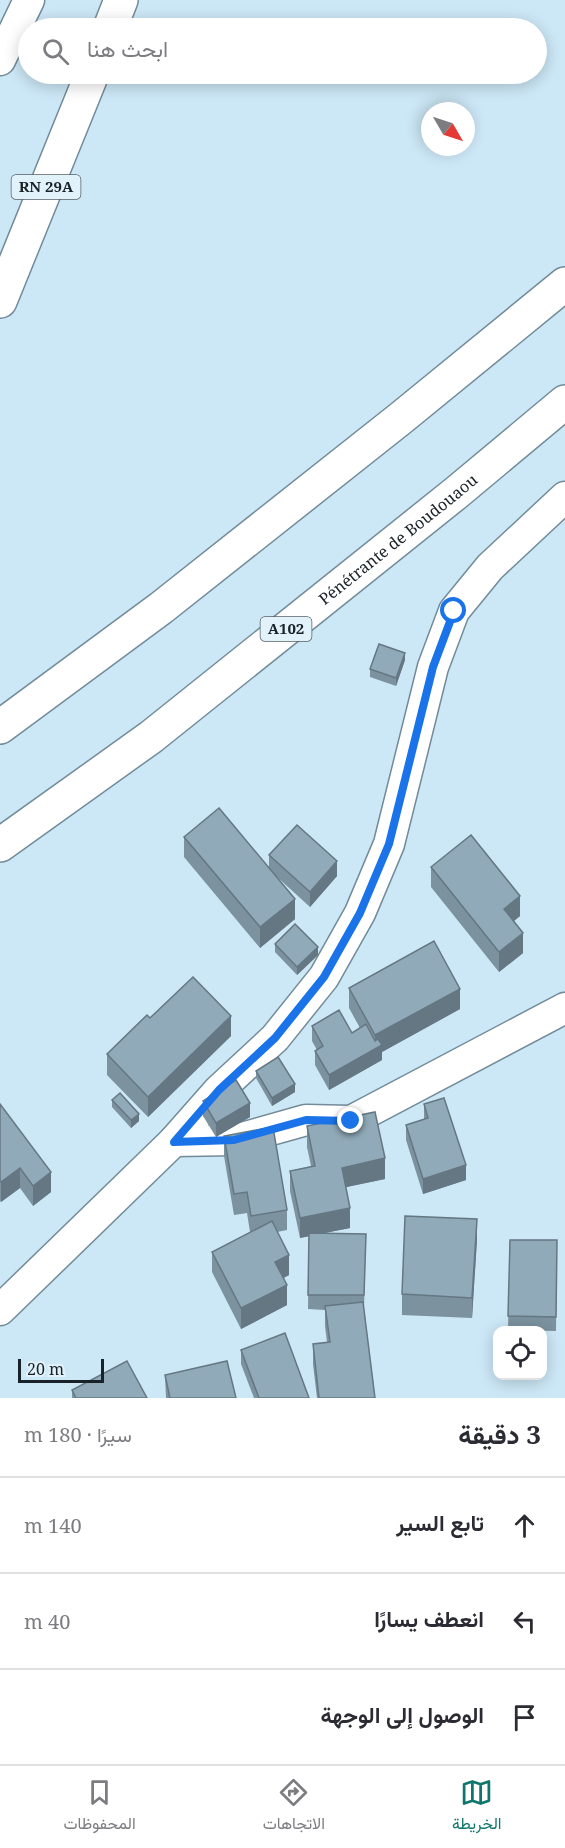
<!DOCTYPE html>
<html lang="ar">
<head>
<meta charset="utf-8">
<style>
	:root { --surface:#fff; --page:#f7f7f7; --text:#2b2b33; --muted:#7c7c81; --line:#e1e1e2; --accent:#0f766e }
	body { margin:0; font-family:"Noto Serif",Vazirmatn,serif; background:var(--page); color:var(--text); direction:rtl }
	.controls { position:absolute; right:18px; bottom:18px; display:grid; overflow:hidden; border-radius:12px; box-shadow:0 3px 15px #0003 }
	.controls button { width:54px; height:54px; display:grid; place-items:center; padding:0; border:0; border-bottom:2px solid var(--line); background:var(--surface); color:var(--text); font:30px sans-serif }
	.compass { position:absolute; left:421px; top:102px; width:54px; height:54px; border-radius:50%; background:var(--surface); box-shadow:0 3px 15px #0003; rotate:129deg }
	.scale { position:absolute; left:18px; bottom:15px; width:86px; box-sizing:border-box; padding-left:6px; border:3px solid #182228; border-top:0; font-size:16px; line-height:21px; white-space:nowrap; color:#182228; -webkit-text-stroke:4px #e2f2fb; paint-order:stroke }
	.stop { position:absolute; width:18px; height:18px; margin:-14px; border:4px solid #1a73e8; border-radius:50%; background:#fff }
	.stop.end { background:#1a73e8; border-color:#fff; box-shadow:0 2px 6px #0008 }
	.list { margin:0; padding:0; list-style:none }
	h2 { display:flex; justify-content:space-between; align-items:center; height:78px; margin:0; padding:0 24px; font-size:26px }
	h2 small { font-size:20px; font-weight:400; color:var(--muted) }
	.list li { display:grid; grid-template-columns:39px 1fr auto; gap:18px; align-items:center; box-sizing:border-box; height:96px; padding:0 24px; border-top:2px solid var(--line) }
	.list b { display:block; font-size:22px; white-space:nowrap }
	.list em { font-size:20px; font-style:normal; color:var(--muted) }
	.icon { flex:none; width:33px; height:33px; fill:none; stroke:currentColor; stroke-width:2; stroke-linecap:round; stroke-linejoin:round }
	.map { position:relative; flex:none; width:565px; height:1398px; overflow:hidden; direction:ltr }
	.search { position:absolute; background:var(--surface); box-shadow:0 3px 15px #0003; left:18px; right:18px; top:18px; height:66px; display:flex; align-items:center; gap:15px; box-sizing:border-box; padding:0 21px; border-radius:33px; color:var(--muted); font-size:22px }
	.sheet { height:366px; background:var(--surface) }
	nav { display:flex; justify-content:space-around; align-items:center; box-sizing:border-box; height:84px; border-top:2px solid var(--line); background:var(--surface); font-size:16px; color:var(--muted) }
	nav a { display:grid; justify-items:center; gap:3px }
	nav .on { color:var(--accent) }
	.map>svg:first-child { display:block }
</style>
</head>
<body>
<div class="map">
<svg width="565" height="1398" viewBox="0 0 565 1398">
	<rect width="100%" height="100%" fill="#cce7f6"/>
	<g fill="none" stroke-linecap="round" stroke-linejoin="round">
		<!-- minor casing -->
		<g stroke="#728b99" stroke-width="33">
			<g id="minor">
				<path d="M0 60 29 0"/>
				<path d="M174 1141 235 1140 306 1120 351 1121 565 1008"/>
				<path d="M0 1310 174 1141 219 1090 275 1038 324 977 360 913 389 844 433 667 454 611 490 567 565 497"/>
			</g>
		</g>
		<!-- major casing -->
		<g stroke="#728b99" stroke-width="36">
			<g id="major">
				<path d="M110 28 121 0"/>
				<path d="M0 301 92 74"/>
			</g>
		</g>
		<!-- highway casing -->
		<g stroke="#728b99" stroke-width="36">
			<g id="highway">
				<path d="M0 727 161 608 401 418 565 284"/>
				<path id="s1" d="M0 845 151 737 456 493 565 402"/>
			</g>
		</g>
		<!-- minor -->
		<use href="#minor" stroke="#fff" stroke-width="30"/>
		<!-- major -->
		<use href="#major" stroke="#fff" stroke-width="33"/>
		<!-- highway -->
		<use href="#highway" stroke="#fff" stroke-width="33"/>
	</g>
	<!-- wall -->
	<g fill="#7c929f">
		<path d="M405 660 396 686 370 677V669Z"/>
		<path d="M184 837 269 868V855L337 876 310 907 276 876 295 919 260 948 184 857Z"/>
		<path d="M431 867 520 916 514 921 523 953 499 972 431 887Z"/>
		<path d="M275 944 318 955 297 975 275 952Z"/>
		<path d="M349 988 460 1009 382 1052V1060L329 1090 315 1065V1051L317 1050 312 1041V1026L352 1033 360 1028 349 1008Z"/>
		<path d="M150 1018 231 1036 148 1117 107 1075V1054Z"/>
		<path d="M256 1071 295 1092 272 1106 256 1078Z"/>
		<path d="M112 1100 139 1121 131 1128 112 1107Z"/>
		<path d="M203 1101 250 1117 216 1137 203 1116Z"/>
		<path d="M0 1104 51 1192 33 1206 20 1188 1 1202 0 1201Z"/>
		<path d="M424 1104 466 1180 423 1194 406 1140V1125L424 1119Z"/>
		<path d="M307 1126 385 1179 346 1187 350 1228 324 1233 366 1234 364 1309 375 1398H317L313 1364V1344L327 1342 325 1326V1310L308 1309 309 1236 300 1238 290 1191V1171L311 1166 307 1147Z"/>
		<path d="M224 1136 287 1210V1230L277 1232 289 1275 284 1278 287 1305 241 1329 212 1272V1252L250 1232 247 1213 234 1215 224 1156Z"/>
		<path d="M477 1239 472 1318 402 1315V1294Z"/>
		<path d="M510 1240H557L556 1331 508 1330Z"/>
		<path d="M241 1350 309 1398H254L241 1364Z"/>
		<path d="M165 1375 236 1398H166Z"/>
		<path d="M72 1390 147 1398H72Z"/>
	</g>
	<!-- shaded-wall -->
	<g fill="#657782">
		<path d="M405 653V660L396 686V678Z"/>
		<path d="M337 861V876L310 907V892Z"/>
		<path d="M520 896V916L504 929V909Z"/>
		<path d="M295 899V919L260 948V927Z"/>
		<path d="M523 933V953L499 972V952Z"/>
		<path d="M318 947V955L297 975V967Z"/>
		<path d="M460 989V1009L382 1052V1060L329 1090V1075L375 1049V1035Z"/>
		<path d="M231 1016V1036L148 1117V1097Z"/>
		<path d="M295 1084V1092L272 1106V1098Z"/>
		<path d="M250 1103V1117L216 1137V1123Z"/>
		<path d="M139 1114V1121L131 1128V1120Z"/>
		<path d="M385 1158V1179L342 1188V1168Z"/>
		<path d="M466 1165V1180L423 1194V1179Z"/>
		<path d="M20 1168V1188L1 1202V1182Z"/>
		<path d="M51 1172V1192L33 1206V1186Z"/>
		<path d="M350 1208V1228L300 1238V1218Z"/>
		<path d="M477 1219V1239L472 1318V1298Z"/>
		<path d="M289 1255V1275L275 1282V1262Z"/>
		<path d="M287 1285V1305L241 1329V1308Z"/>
	</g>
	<!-- building -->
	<g fill="#90aab9" stroke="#657782" stroke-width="1.5">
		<path d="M379 644 405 653 396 678 370 669Z"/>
		<path d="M219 808 295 899 260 927 184 837Z"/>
		<path d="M297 825 337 861 310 892 269 855Z"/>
		<path d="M471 835 520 896 504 909 523 933 499 952 431 867Z"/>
		<path d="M295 924 318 947 297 967 275 944Z"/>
		<path d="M434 941 460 989 375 1035 349 988Z"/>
		<path d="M193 977 231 1016 148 1097 107 1054 147 1015 150 1018Z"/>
		<path d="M339 1010 352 1033 366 1024 375 1041 378 1039 382 1045 329 1075 315 1051 323 1046 312 1026Z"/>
		<path d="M278 1057 295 1084 272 1098 256 1071Z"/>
		<path d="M236 1080 250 1103 216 1123 203 1101Z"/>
		<path d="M120 1093 139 1114 131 1120 112 1100Z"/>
		<path d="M444 1098 466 1165 423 1179 406 1125 428 1118 424 1104Z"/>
		<path d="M0 1104 51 1172 33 1186 20 1168 1 1182 0 1181Z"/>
		<path d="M375 1112 385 1158 342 1168 350 1208 300 1218 290 1171 315 1166 307 1126Z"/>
		<path d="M273 1127 287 1210 251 1216 247 1192 234 1194 224 1136Z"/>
		<path d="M405 1216 477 1219 472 1298 402 1294Z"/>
		<path d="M272 1221 289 1255 275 1262 287 1285 241 1308 212 1252Z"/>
		<path d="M309 1233 366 1234 364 1295H308Z"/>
		<path d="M510 1240H557L556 1317 508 1316Z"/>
		<path d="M363 1302 375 1398H319L313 1344 330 1342 325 1306Z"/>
		<path d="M285 1333 309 1398H259L241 1350Z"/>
		<path d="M127 1361 147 1398H76L72 1390Z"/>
		<path d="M227 1361 236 1398H170L165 1375Z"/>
	</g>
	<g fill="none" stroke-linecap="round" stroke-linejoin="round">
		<!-- route -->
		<path stroke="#1a73e8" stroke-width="8" d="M351 1121 306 1120 234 1140 174 1142 219 1090 275 1038 324 977 360 913 389 844 433 667 454 611"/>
	</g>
	<g text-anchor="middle" stroke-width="4.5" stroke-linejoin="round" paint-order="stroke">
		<!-- shield labels -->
		<g fill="#e2f2fb" stroke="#556067" stroke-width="1.5">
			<rect x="11.5" y="175" width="69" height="24" rx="4.5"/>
			<rect x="260.5" y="617" width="51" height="24" rx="4.5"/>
		</g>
		<g font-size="15" font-weight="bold" fill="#182228">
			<text x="46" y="192">RN 29A</text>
			<text x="286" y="634">A102</text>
		</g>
		<!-- street labels -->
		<g font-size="16" fill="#182228" stroke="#e2f2fb">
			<text dy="6" stroke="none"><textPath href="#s1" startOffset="502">Pénétrante de Boudouaou</textPath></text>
		</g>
	</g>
</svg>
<div class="controls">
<button><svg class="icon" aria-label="locate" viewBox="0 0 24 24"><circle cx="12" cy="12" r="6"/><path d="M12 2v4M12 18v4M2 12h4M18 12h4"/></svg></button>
</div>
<svg class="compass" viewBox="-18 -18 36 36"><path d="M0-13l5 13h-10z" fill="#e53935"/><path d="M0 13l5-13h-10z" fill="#7c7c81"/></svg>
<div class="scale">20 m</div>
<div class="stop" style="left:454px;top:611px"></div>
<div class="stop end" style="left:351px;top:1121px"></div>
<div class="search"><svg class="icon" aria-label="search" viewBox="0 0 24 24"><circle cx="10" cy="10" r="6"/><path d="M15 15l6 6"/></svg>ابحث هنا</div>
</div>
<section class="sheet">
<h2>3 دقيقة<small>سيرًا · 180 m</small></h2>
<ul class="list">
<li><svg class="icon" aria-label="ahead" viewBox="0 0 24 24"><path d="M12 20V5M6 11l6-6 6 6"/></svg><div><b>تابع السير</b></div><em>140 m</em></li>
<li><svg class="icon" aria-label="left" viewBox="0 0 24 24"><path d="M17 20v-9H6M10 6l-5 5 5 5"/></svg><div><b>انعطف يسارًا</b></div><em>40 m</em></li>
<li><svg class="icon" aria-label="arrive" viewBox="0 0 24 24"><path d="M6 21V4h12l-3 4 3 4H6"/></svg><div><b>الوصول إلى الوجهة</b></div></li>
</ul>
</section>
<nav>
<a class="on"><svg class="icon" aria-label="map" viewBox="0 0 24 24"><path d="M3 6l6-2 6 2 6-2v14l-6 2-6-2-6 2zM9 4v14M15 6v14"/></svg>الخريطة</a>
<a><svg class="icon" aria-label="directions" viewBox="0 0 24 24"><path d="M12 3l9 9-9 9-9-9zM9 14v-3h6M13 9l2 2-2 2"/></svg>الاتجاهات</a>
<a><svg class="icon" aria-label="saved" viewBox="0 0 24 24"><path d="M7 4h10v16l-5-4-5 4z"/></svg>المحفوظات</a>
</nav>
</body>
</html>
